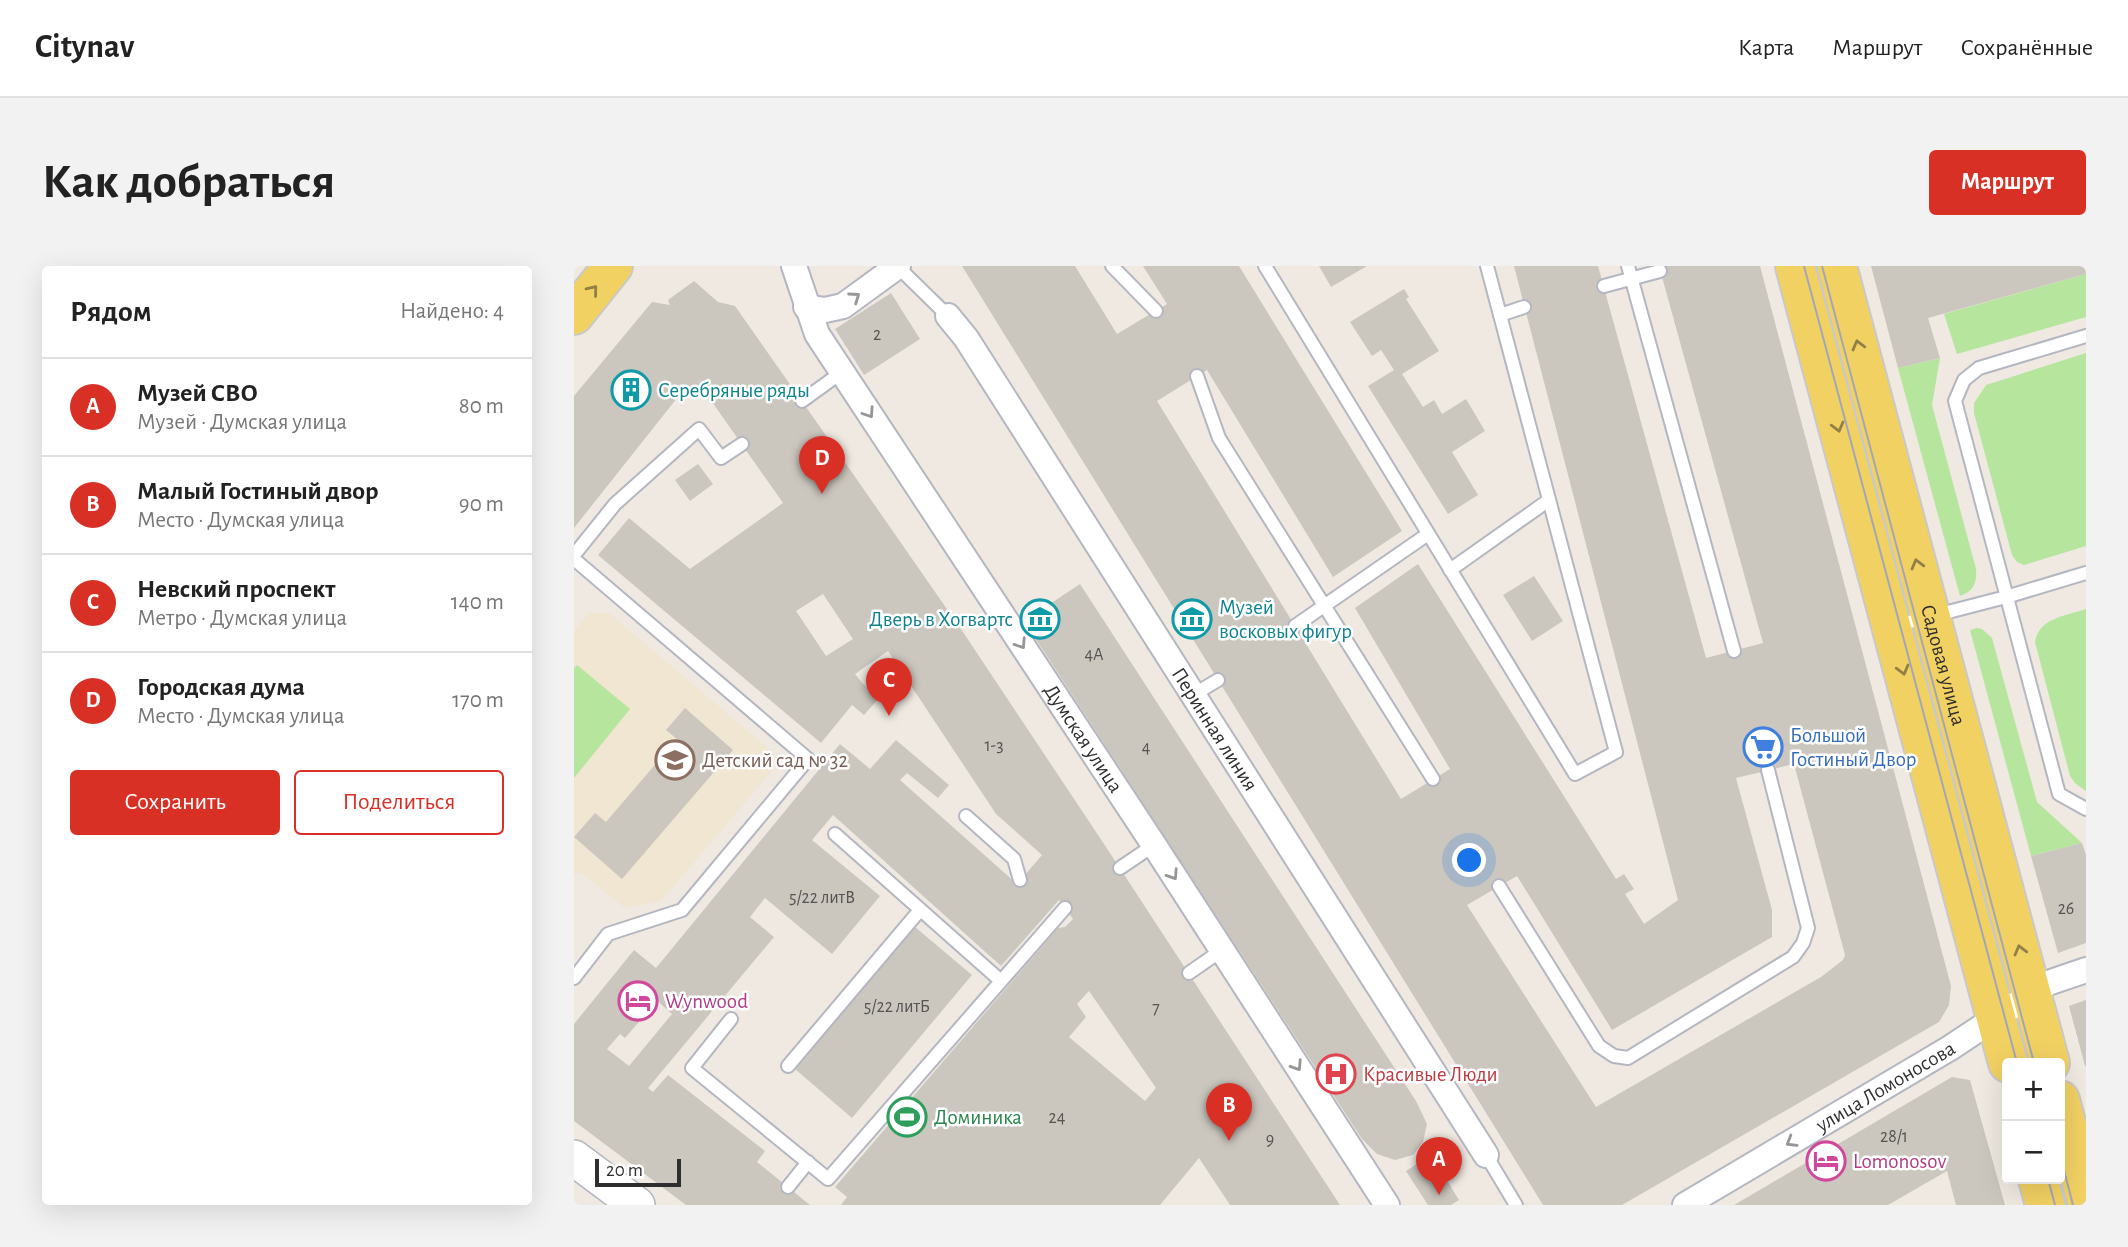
<!DOCTYPE html>
<html lang="ru">
<head>
<meta charset="utf-8">
<style>
	:root { --surface:#fff; --page:#f2f2f2; --text:#222; --muted:#767676; --line:#e0e0e0; --accent:#d93025 }
	body { margin:0; font-family:"Alegreya Sans",sans-serif; background:var(--page); color:var(--text) }
	.controls { position:absolute; right:21px; bottom:21px; display:grid; overflow:hidden; border-radius:7px; box-shadow:0 7px 28px #0002 }
	.controls button { width:63px; height:63px; display:grid; place-items:center; padding:0; border:0; border-bottom:2px solid var(--line); background:var(--surface); color:var(--text); font:35px sans-serif }
	.scale { position:absolute; left:21px; bottom:18px; width:86px; box-sizing:border-box; padding-left:7px; border:4px solid #2e2e2e; border-top:0; font-size:19px; line-height:24px; white-space:nowrap; color:#2e2e2e; -webkit-text-stroke:5px #fff; paint-order:stroke }
	.you { position:absolute; left:896px; top:595px; width:24px; height:24px; margin:-18px; border:5px solid #fff; border-radius:50%; background:#1a73e8; box-shadow:0 0 0 10px #1a73e833 }
	.badge { display:grid; place-items:center; width:46px; height:46px; border-radius:50%; background:var(--accent); color:#fff; font-size:23px; font-weight:700 }
	.pin { position:absolute; translate:-50% -58px; filter:drop-shadow(0 2px 4px #0008) }
	.pin::after { content:''; position:absolute; top:37px; width:24px; height:21px; background:inherit; clip-path:polygon(0 0,100% 0,50% 100%) }
	.list { margin:0; padding:0; list-style:none }
	h2 { display:flex; justify-content:space-between; align-items:center; height:91px; margin:0; padding:0 28px; font-size:30px }
	h2 small { font-size:23px; font-weight:400; color:var(--muted) }
	.list li { display:grid; grid-template-columns:46px 1fr auto; gap:21px; align-items:center; box-sizing:border-box; height:98px; padding:0 28px; border-top:2px solid var(--line) }
	.list b { display:block; font-size:26px; white-space:nowrap }
	.list p { margin:0; font-size:23px; white-space:nowrap; color:var(--muted) }
	.list em { font-size:23px; font-style:normal; color:var(--muted) }
	.actions { display:flex; gap:14px; padding:21px 28px }
	.actions a { flex:1; padding:16px 0; border:2px solid var(--accent); border-radius:7px; text-align:center; font-size:24px; color:var(--accent) }
	.actions .main { background:var(--accent); color:#fff }
	.map { position:relative; flex:none; width:1512px; height:939px; overflow:hidden; border-radius:7px }
	header { display:flex; align-items:center; gap:42px; box-sizing:border-box; height:98px; padding:0 35px; background:var(--surface); border-bottom:2px solid var(--line) }
	header strong { font-size:33px }
	nav { display:flex; gap:38px; margin-inline-start:auto; font-size:24px }
	.intro { display:flex; align-items:center; justify-content:space-between; box-sizing:border-box; height:168px; padding:0 42px }
	h1 { margin:0; font-size:49px }
	.button { padding:18px 32px; border-radius:7px; background:var(--accent); color:#fff; font-size:24px; font-weight:700 }
	main { display:flex; gap:42px; padding:0 42px }
	aside { flex:1; background:var(--surface); border-radius:7px; box-shadow:0 7px 28px #0002 }
	.map>svg:first-child { display:block }
</style>
</head>
<body>
<header>
<strong>Citynav</strong>
<nav><a>Карта</a><a>Маршрут</a><a>Сохранённые</a></nav>
</header>
<div class="intro"><h1>Как добраться</h1><a class="button">Маршрут</a></div>
<main>
<aside>
<h2>Рядом<small>Найдено: 4</small></h2>
<ul class="list">
<li><span class="badge">A</span><div><b>Музей СВО</b><p>Музей · Думская улица</p></div><em>80 m</em></li>
<li><span class="badge">B</span><div><b>Малый Гостиный двор</b><p>Место · Думская улица</p></div><em>90 m</em></li>
<li><span class="badge">C</span><div><b>Невский проспект</b><p>Метро · Думская улица</p></div><em>140 m</em></li>
<li><span class="badge">D</span><div><b>Городская дума</b><p>Место · Думская улица</p></div><em>170 m</em></li>
</ul>
<div class="actions"><a class="main">Сохранить</a><a>Поделиться</a></div>
</aside>
<div class="map">
<svg width="1512" height="939" viewBox="0 0 1512 939">
	<rect width="100%" height="100%" fill="#efe9e1"/>
	<!-- education -->
	<path fill="#f0e6d1" d="M15 347H35L202 489 204 498 87 635 51 642 6 606 0 609V365Z"/>
	<!-- green -->
	<g fill="#b6e59e">
		<path d="M1512 8V51L1383 88 1370 48Z"/>
		<path d="M1512 87V280L1450 299 1443 296 1438 289 1400 147V137L1412 119Z"/>
		<path d="M1366 92 1358 139 1402 303C1403 317 1400 325 1386 330L1324 102Z"/>
		<path d="M1512 343V525L1502 518 1496 510 1461 376C1465 352 1491 350 1512 343Z"/>
		<path d="M1403 362 1408 363 1418 372 1463 536 1508 577 1457 590 1396 364Z"/>
		<path d="M3 399 56 443 0 512V402Z"/>
	</g>
	<!-- building -->
	<g fill="#cbc7bf" fill-rule="evenodd">
		<path d="M388 0H501L543 68 593 38 569 0H665L828 265 759 311 633 104 583 135 827 533 876 503 781 342 844 298 1042 613 1050 608 1060 623 1051 628 1070 658 1104 634 940 0H1024L1132 392 1189 377 1085 0H1186L1377 720 1375 739 1365 756 1048 939H969ZM1220 498 1271 689 1269 694 1247 711 1022 841 893 639 943 610 1038 764 1198 671V644L1162 512Z"/>
		<path d="M745 0H793L757 21Z"/>
		<path d="M1297 0H1512V8L1354 52 1366 92 1324 102Z"/>
		<path d="M120 15 144 36 161 40 277 205 391 369 532 581 766 939H656L625 892 586 939H267L273 931 261 921 484 662 491 661 499 653 485 634 427 700 259 549 238 574 306 630 258 688 191 632 176 651 200 671 74 822 79 826 94 809 191 885 183 896 236 939H112L0 855V758L60 684 82 702 266 478 296 503 322 474 375 519 364 532 333 507 326 514 443 618 468 589 422 548 314 385 281 408 288 417 305 432 290 449 278 439 247 477 24 289 55 252 116 303 209 237 129 123 122 128 111 122 0 262V130L78 36 96 39 94 34ZM249 328 279 373 252 390 222 345ZM515 725 582 822 571 835 495 771 512 751 503 738ZM78 730 98 748 55 800 33 783 46 768 51 772 76 743 71 738Z"/>
		<path d="M830 23 835 31 832 33 865 85 828 108 849 141 860 134 868 148 892 133 911 165 878 186 904 229 874 248 794 120 820 104 807 84 798 90 776 56Z"/>
		<path d="M317 27 346 73 290 109 261 63Z"/>
		<path d="M124 198 139 218 116 235 101 214Z"/>
		<path d="M960 310 989 355 958 375 929 329Z"/>
		<path d="M506 318 842 835 853 858 849 876 839 889 821 894 803 888 788 873 450 355Z"/>
		<path d="M111 442 159 484 48 613 0 571 21 547 32 556 103 473 92 464Z"/>
		<path d="M1508 577 1512 589V677L1484 687 1457 590Z"/>
		<path d="M341 661 398 709 278 852 221 803Z"/>
		<path d="M1512 734V800H1511L1495 740Z"/>
		<path d="M1378 811 1396 814 1431 939H1382L1373 905 1314 939H1160Z"/>
		<path d="M857 889 885 934 877 939H854L832 905Z"/>
	</g>
	<g fill="none" stroke-linecap="round" stroke-linejoin="round">
		<!-- lane casing -->
		<g stroke="#b4b7c1" stroke-width="16">
			<g id="lane">
				<path d="M538 0 582 45"/>
				<path d="M691 0 1001 508 1042 486 926 49"/>
				<path d="M913 0 926 49 950 41"/>
				<path d="M1054 0 1160 385"/>
				<path d="M324 1 374 50"/>
				<path d="M1030 20 1086 5"/>
				<path d="M1512 70 1405 102 1390 114 1381 135 1485 528 1512 543"/>
				<path d="M623 110 645 172 859 513"/>
				<path d="M228 135 268 106"/>
				<path d="M0 289 41 238 125 163 147 192 168 178"/>
				<path d="M0 293 234 493 108 644 34 668 0 712"/>
				<path d="M876 304 975 234"/>
				<path d="M721 360 854 268"/>
				<path d="M1320 360 1432 331 1512 307"/>
				<path d="M619 429 644 414"/>
				<path d="M392 550 440 593 446 614"/>
				<path d="M261 568 427 715"/>
				<path d="M546 602 580 579"/>
				<path d="M925 620 1025 780 1040 790 1054 792 1219 691 1229 677 1234 662 1194 504"/>
				<path d="M615 707 648 684"/>
				<path d="M157 753 118 802 254 913 491 642"/>
				<path d="M214 800 346 644"/>
				<path d="M912 889 942 939"/>
				<path d="M214 921 234 896"/>
			</g>
		</g>
		<!-- street casing -->
		<g stroke="#b4b7c1" stroke-width="28">
			<g id="street">
				<path id="s1" d="M220 0 243 68 580 579 813 939"/>
				<path d="M232 41 251 44 269 40 324 0"/>
				<path id="s2" d="M374 50 392 72 912 889"/>
				<path id="s3" d="M1111 939 1376 782 1474 717 1512 704"/>
			</g>
		</g>
		<!-- secondary casing -->
		<g stroke="#b4b7c1" stroke-width="38">
			<path id="secondary" d="M0 892 63 939"/>
		</g>
		<!-- primary casing -->
		<g stroke="#c9c9c9" stroke-width="42">
			<g id="primary">
				<path d="M1221 0 1434 797"/>
				<path id="s4" d="M1263 0 1476 797"/>
				<path d="M0 49 39 0"/>
				<path d="M1486 834 1512 932"/>
				<path d="M1464 913 1471 939"/>
			</g>
		</g>
		<!-- lane -->
		<use href="#lane" stroke="#fff" stroke-width="12"/>
		<!-- street -->
		<use href="#street" stroke="#fff" stroke-width="24"/>
		<!-- secondary -->
		<use href="#secondary" stroke="#fff" stroke-width="35"/>
		<!-- primary -->
		<use href="#primary" stroke="#f2d163" stroke-width="38"/>
		<!-- tram -->
		<g stroke="#a3a6b8" stroke-width="2">
			<path d="M1230 0 1443 797"/>
			<path d="M1248 0 1460 797"/>
			<path d="M1486 889 1499 939"/>
			<path d="M1474 913 1481 939"/>
		</g>
	</g>
	<!-- one-way arrows -->
	<defs><path id="oneway-chevron" d="M-2-3.5L2.5 0L-2 3.5" fill="none" stroke-width="1.6" stroke-linecap="round" stroke-linejoin="round" transform="scale(1.75)"/></defs>
	<g stroke="#908048">
		<use href="#oneway-chevron" transform="translate(19 24) rotate(-51)"/>
		<use href="#oneway-chevron" transform="translate(1284 79) rotate(-105)"/>
		<use href="#oneway-chevron" transform="translate(1264 161) rotate(75)"/>
		<use href="#oneway-chevron" transform="translate(1343 298) rotate(-105)"/>
		<use href="#oneway-chevron" transform="translate(1329 404) rotate(75)"/>
		<use href="#oneway-chevron" transform="translate(1446 684) rotate(-105)"/>
	</g>
	<g stroke="#969696">
		<use href="#oneway-chevron" transform="translate(281 31) rotate(-35)"/>
		<use href="#oneway-chevron" transform="translate(295 147) rotate(56)"/>
		<use href="#oneway-chevron" transform="translate(447 378) rotate(57)"/>
		<use href="#oneway-chevron" transform="translate(599 609) rotate(57)"/>
		<use href="#oneway-chevron" transform="translate(723 800) rotate(57)"/>
		<use href="#oneway-chevron" transform="translate(1217 876) rotate(149)"/>
	</g>
	<!-- icons -->
	<defs>
		<g id="building-ring" transform="scale(2.0125)"><circle r="9.5" fill="#fff" stroke="#0f9aa8" stroke-width="1.5"/><path d="M-4-6H4V6H1V3H-1V6H-4ZM-2.5-4.3h1.7v1.8h-1.7ZM.8-4.3h1.7v1.8H.8ZM-2.5-1h1.7V.8h-1.7ZM.8-1h1.7V.8H.8Z" fill="#0f9aa8"/></g>
		<g id="museum-ring" transform="scale(2.0125)"><circle r="9.5" fill="#fff" stroke="#0f9aa8" stroke-width="1.5"/><path d="M0-6L6-3V-2H-6V-3ZM-5-1h2V3h-2ZM-1-1h2V3h-2ZM3-1h2V3H3ZM-6 4H6V6H-6Z" fill="#0f9aa8"/></g>
		<g id="supermarket-ring" transform="scale(2.0125)"><circle r="9.5" fill="#fff" stroke="#3f7fe0" stroke-width="1.5"/><path d="M-6-5.5h2.5l.6 2H6L4.5 2H-2.5L-4.4-4H-6ZM-1.5 3.2a1.3 1.3 0 1 0 .1 0ZM3 3.2a1.3 1.3 0 1 0 .1 0Z" fill="#3f7fe0"/></g>
		<g id="school-ring" transform="scale(2.0125)"><circle r="9.5" fill="#fff" stroke="#8d6e63" stroke-width="1.5"/><path d="M0-5L7-2L0 1L-7-2ZM-4 1L0 2.5L4 1V4Q0 6-4 4Z" fill="#8d6e63"/></g>
		<g id="hotel-ring" transform="scale(2.0125)"><circle r="9.5" fill="#fff" stroke="#d1479c" stroke-width="1.5"/><path d="M-6-4.5h1.5V1H6V5H4.5V3h-9V5H-6ZM-4 0a1.8 1.8 0 1 1 3.6 0ZM.5 0V-2.5h3Q6-2.5 6 0Z" fill="#d1479c"/></g>
		<g id="hospital-ring" transform="scale(2.0125)"><circle r="9.5" fill="#fff" stroke="#e0444e" stroke-width="1.5"/><path d="M-5-5h3v3.5h4V-5h3V5h-3V1.5h-4V5h-3Z" fill="#e0444e"/></g>
		<g id="stadium-ring" transform="scale(2.0125)"><circle r="9.5" fill="#fff" stroke="#2e9e5b" stroke-width="1.5"/><path d="M0-5a6.5 5 0 1 0 0 10a6.5 5 0 1 0 0-10ZM-3.5-1.8h7v3.6h-7Z" fill="#2e9e5b"/></g>
	</defs>
	<g fill-rule="evenodd">
		<use href="#building-ring" x="57" y="124"/>
		<use href="#museum-ring" x="466" y="353"/>
		<use href="#museum-ring" x="618" y="353"/>
		<use href="#supermarket-ring" x="1189" y="481"/>
		<use href="#school-ring" x="101" y="494"/>
		<use href="#hotel-ring" x="64" y="735"/>
		<use href="#hospital-ring" x="762" y="808"/>
		<use href="#stadium-ring" x="333" y="851"/>
		<use href="#hotel-ring" x="1252" y="895"/>
	</g>
	<g text-anchor="middle" stroke-width="5" stroke-linejoin="round" paint-order="stroke">
		<!-- number labels -->
		<g font-size="18" fill="#555452">
			<text x="303" y="74">2</text>
			<text x="520" y="394">4А</text>
			<text x="420" y="485">1-3</text>
			<text x="572" y="487">4</text>
			<text x="248" y="637">5/22 литВ</text>
			<text x="1492" y="648">26</text>
			<text x="323" y="746">5/22 литБ</text>
			<text x="582" y="748">7</text>
			<text x="483" y="857">24</text>
			<text x="1320" y="876">28/1</text>
			<text x="696" y="879">9</text>
		</g>
		<!-- culture labels -->
		<g font-size="21" fill="#0d838f" stroke="#fff" text-anchor="start">
			<text x="84" y="131">Серебряные ряды</text>
			<text x="645" y="348">Музей<tspan x="645" dy="24">восковых фигур</tspan></text>
			<text x="439" y="360" text-anchor="end">Дверь в Хогвартс</text>
		</g>
		<!-- street labels -->
		<g font-size="21" fill="#2e2e2e" stroke="#fff">
			<text dy="7" stroke="none"><textPath href="#s4" startOffset="413">Садовая улица</textPath></text>
			<text dy="7" stroke="none"><textPath href="#s2" startOffset="492">Перинная линия</textPath></text>
			<text dy="7" stroke="none"><textPath href="#s1" startOffset="556">Думская улица</textPath></text>
			<text dy="7" stroke="none"><textPath href="#s3" startOffset="233">улица Ломоносова</textPath></text>
		</g>
		<!-- shop labels -->
		<g font-size="21" fill="#366cbe" stroke="#fff" text-anchor="start">
			<text x="1216" y="476">Большой<tspan x="1216" dy="24">Гостиный Двор</tspan></text>
		</g>
		<!-- education labels -->
		<g font-size="21" fill="#785e54" stroke="#fff" text-anchor="start">
			<text x="128" y="501">Детский сад № 32</text>
		</g>
		<!-- hotel labels -->
		<g font-size="21" fill="#b23c85" stroke="#fff" text-anchor="start">
			<text x="91" y="742">Wynwood</text>
			<text x="1279" y="902">Lomonosov</text>
		</g>
		<!-- health labels -->
		<g font-size="21" fill="#be3a42" stroke="#fff" text-anchor="start">
			<text x="789" y="815">Красивые Люди</text>
		</g>
		<!-- leisure labels -->
		<g font-size="21" fill="#27864d" stroke="#fff" text-anchor="start">
			<text x="360" y="858">Доминика</text>
		</g>
	</g>
</svg>
<div class="controls">
<button>+</button>
<button>−</button>
</div>
<div class="scale">20 m</div>
<div class="you"></div>
<div class="pin badge" style="left:865px;top:929px">A</div>
<div class="pin badge" style="left:655px;top:875px">B</div>
<div class="pin badge" style="left:315px;top:450px">C</div>
<div class="pin badge" style="left:248px;top:228px">D</div>
</div>
</main>
</body>
</html>
